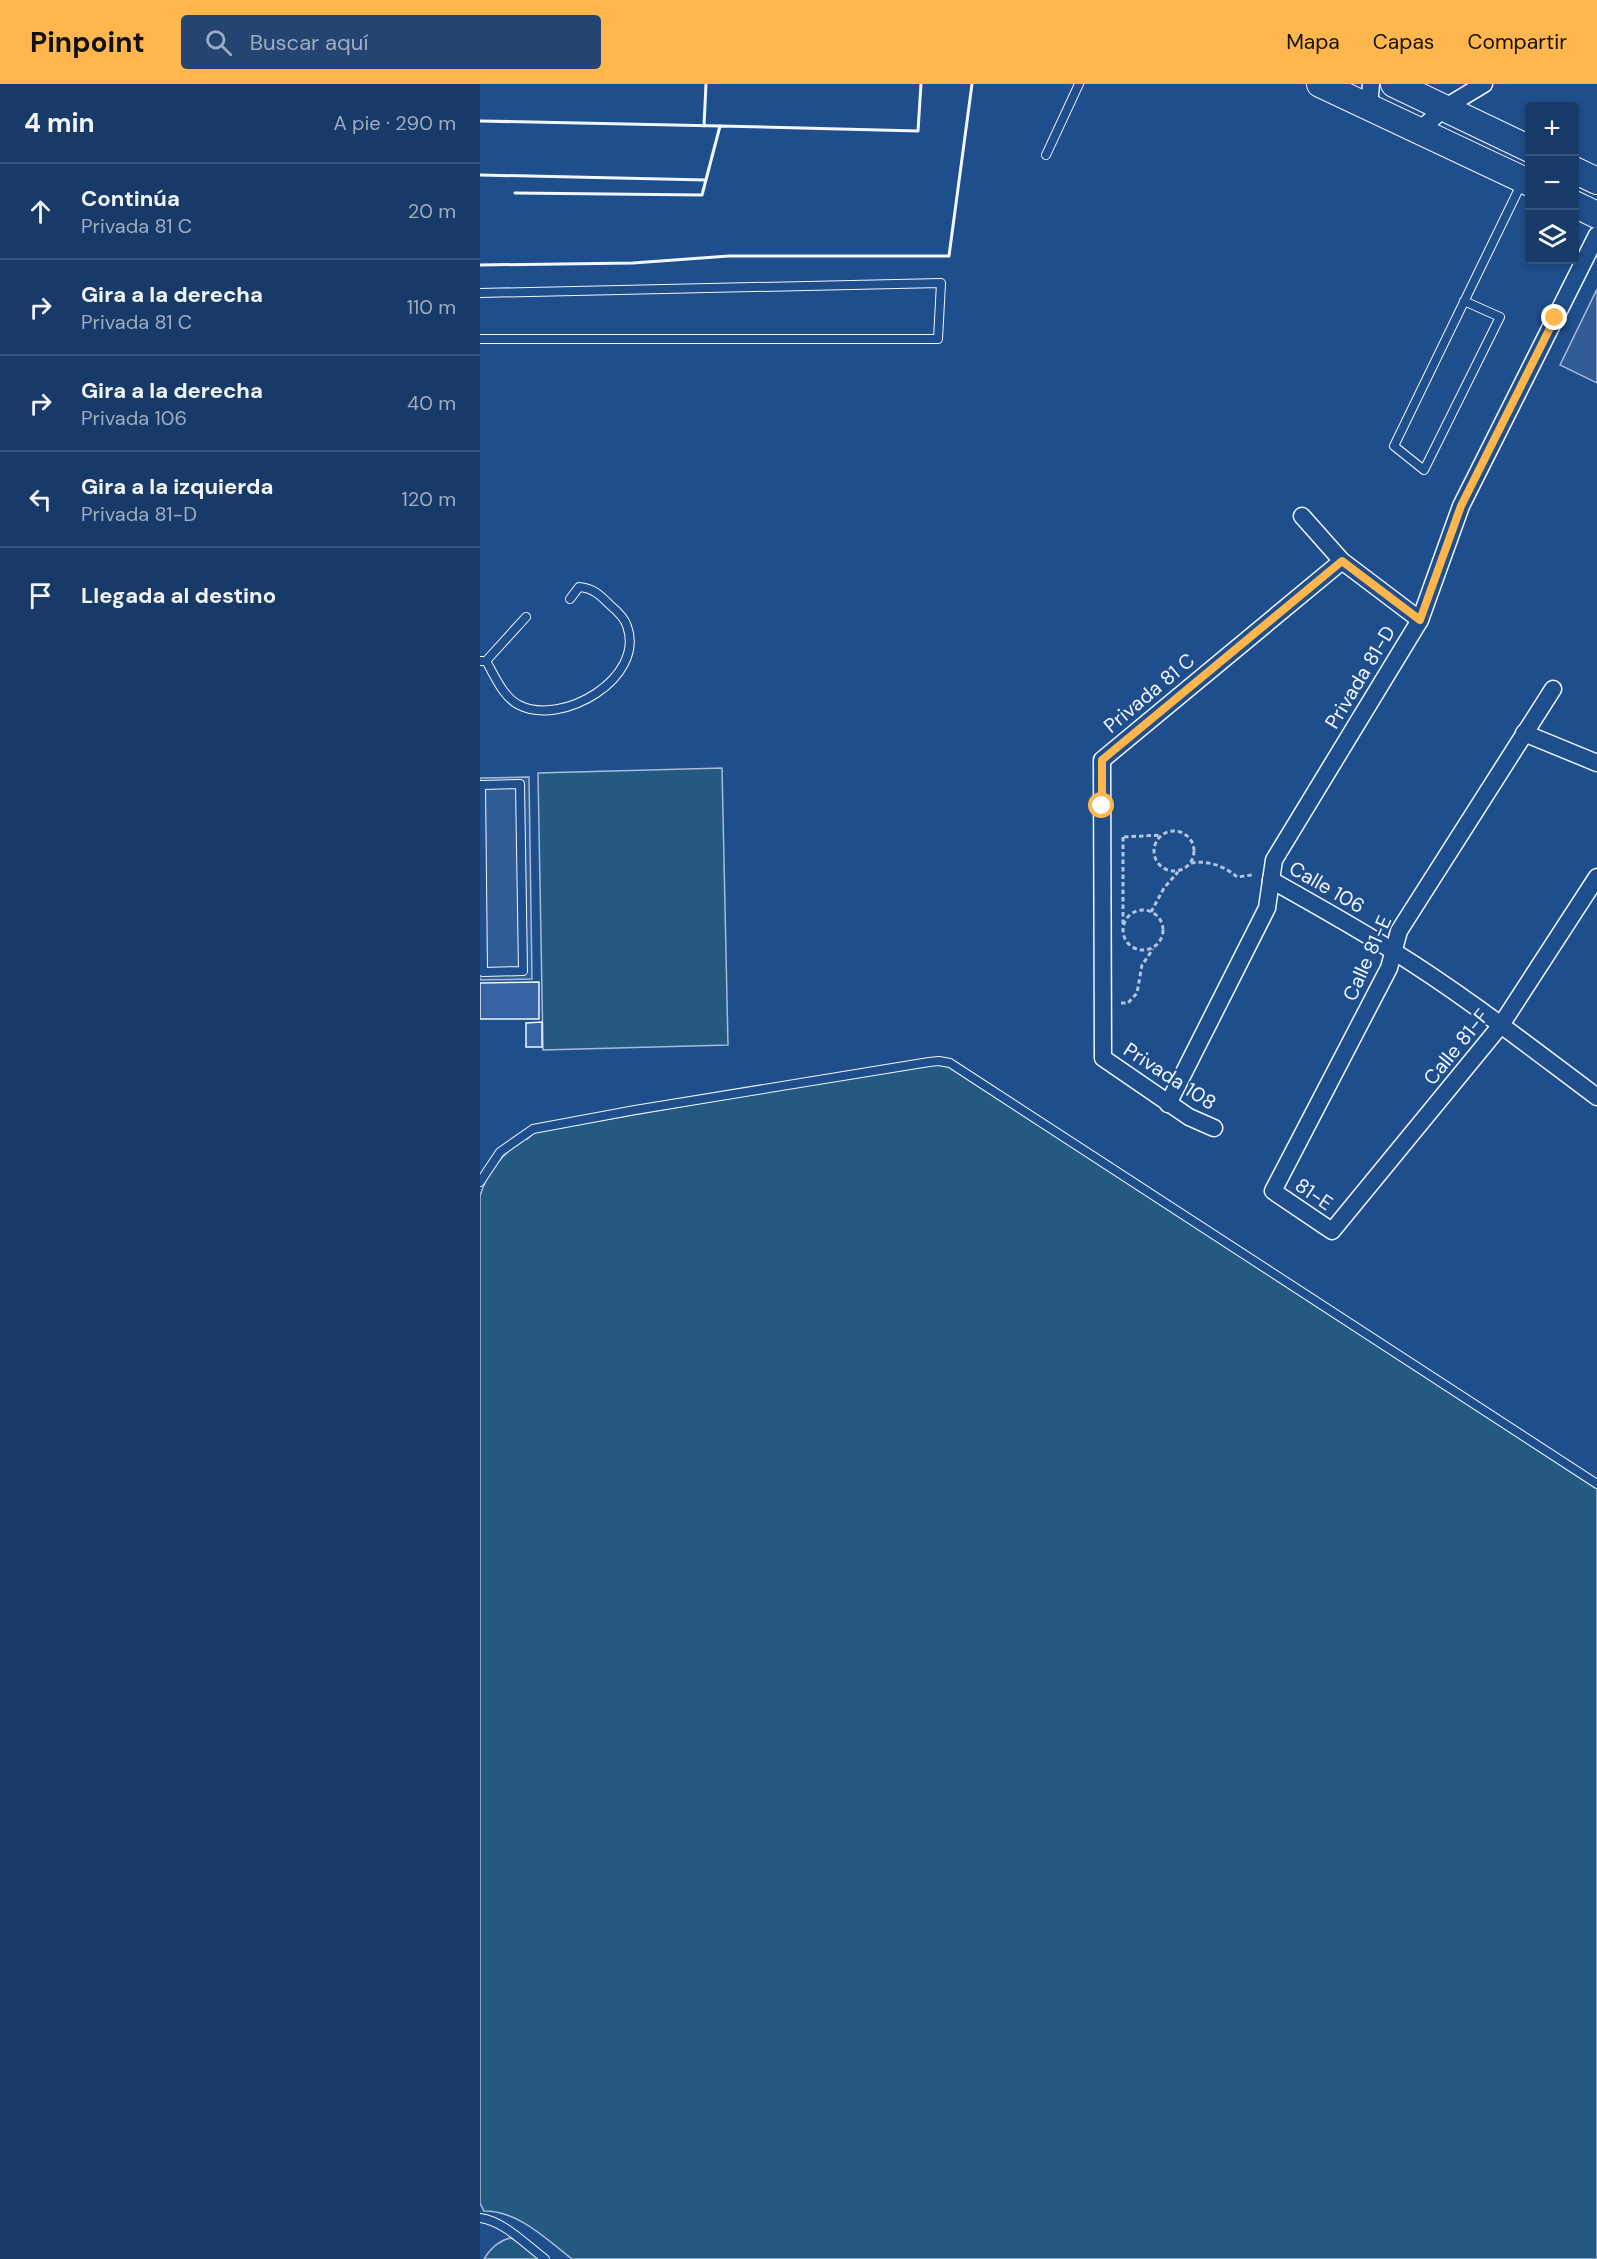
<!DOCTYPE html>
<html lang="es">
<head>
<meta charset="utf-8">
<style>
	:root { --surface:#173a69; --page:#244571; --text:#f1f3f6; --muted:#9eadc0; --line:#36547d; --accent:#ffb74d }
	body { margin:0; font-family:"DM Sans",sans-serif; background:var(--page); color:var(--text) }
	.controls { position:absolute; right:18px; top:18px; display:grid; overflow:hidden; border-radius:6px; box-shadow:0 3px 9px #0003 }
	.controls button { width:54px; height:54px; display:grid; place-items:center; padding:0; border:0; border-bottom:2px solid var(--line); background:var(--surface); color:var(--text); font:30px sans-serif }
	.stop { position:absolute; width:18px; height:18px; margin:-14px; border:4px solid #ffb74d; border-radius:50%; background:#fff }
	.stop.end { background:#ffb74d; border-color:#fff; box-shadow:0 2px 6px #0008 }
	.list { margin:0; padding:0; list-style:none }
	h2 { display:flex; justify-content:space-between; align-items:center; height:78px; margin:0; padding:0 24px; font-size:26px }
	h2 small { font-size:20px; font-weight:400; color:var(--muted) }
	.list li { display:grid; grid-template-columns:39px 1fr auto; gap:18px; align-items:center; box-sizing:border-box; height:96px; padding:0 24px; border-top:2px solid var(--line) }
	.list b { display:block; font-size:22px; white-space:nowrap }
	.list p { margin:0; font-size:20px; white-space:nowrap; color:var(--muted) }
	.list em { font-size:20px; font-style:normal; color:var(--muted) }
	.icon { flex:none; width:33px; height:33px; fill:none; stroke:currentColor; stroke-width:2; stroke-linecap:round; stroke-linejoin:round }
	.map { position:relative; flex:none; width:1117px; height:2175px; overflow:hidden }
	header { display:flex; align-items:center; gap:36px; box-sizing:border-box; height:84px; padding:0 30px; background:var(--accent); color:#111 }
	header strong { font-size:28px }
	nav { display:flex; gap:33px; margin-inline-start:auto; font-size:21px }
	.search { width:420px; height:54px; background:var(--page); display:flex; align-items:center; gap:15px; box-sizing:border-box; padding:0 21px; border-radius:6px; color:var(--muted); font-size:22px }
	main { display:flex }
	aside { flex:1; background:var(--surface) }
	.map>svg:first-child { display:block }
</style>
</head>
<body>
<header>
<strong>Pinpoint</strong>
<div class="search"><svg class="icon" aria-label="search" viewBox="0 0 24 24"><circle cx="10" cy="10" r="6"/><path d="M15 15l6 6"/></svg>Buscar aquí</div>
<nav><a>Mapa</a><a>Capas</a><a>Compartir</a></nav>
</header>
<main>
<aside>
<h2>4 min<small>A pie · 290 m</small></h2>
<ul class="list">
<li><svg class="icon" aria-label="ahead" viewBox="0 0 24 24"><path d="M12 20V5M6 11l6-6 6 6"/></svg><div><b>Continúa</b><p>Privada 81 C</p></div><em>20 m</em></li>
<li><svg class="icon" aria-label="right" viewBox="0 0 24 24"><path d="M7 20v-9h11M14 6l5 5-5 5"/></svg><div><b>Gira a la derecha</b><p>Privada 81 C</p></div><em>110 m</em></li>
<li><svg class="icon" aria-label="right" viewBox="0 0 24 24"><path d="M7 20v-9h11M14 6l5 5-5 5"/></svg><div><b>Gira a la derecha</b><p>Privada 106</p></div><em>40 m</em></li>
<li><svg class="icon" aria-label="left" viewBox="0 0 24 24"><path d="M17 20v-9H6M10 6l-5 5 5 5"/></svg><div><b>Gira a la izquierda</b><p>Privada 81-D</p></div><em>120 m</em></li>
<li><svg class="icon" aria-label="arrive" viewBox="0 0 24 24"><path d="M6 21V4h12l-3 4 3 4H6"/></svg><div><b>Llegada al destino</b></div></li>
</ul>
</aside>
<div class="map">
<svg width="1117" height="2175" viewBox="0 0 1117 2175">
	<rect width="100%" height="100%" fill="#1f4e8c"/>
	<!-- green -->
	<g fill="#245a82" stroke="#a8bbd7" stroke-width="1.5">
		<path d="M242 684 248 961 63 966 58 689Z"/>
		<path d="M459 978 471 981 1117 1403V2175H92C66 2155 39 2127 4 2127L0 2119V1112C8 1085 23 1070 45 1054L47 1055 55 1048Z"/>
		<path d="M30 2154 34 2155 61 2175H4C10 2165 18 2157 30 2154Z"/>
	</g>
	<!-- parking -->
	<g fill="#305b95" stroke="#a8bbd7" stroke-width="1.5">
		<path d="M1117 205V299L1080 281Z"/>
		<path d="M49 693 52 895 0 896V694Z"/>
	</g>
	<!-- building -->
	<g fill="#3563a3" stroke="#f2f6ff" stroke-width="1.5">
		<path d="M59 898V935H0V899Z"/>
		<path d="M62 938V963H46V939Z"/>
	</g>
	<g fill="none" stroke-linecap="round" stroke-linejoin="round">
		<!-- service casing -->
		<g stroke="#f2f6ff" stroke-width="10">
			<g id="service">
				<path d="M566 71 599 0"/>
				<path d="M0 209 461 199 458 255H0"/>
				<path d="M984 217 1020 233 944 386 914 362 1050 82"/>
				<path d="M0 577H6L46 533"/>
				<path d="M6 577C15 592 23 613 39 621 82 643 166 594 147 542 145 535 136 526 130 521 120 511 113 504 99 503L90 515"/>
				<path d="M40 700 43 887 3 888 1 701Z"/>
				<path d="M0 1098 20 1068 53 1045 155 1026 449 978 459 977 470 979 1117 1400"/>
				<path d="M0 2134C24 2137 46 2161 65 2175"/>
			</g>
		</g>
		<!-- minor casing -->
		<g stroke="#f2f6ff" stroke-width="19">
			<g id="minor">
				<path d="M889 23 891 0"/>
				<path d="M938 48 964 24 1004 0"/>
				<path d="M822 432 862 477 940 536"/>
				<path d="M1073 605 919 847 909 884 793 1107 852 1147 1021 941 1117 793"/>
				<path d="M1044 649 1117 679"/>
				<path d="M791 796C832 819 873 842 913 867 984 911 1050 963 1117 1013"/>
				<path d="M688 1020 787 824 794 776 940 536 981 422 1117 151"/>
				<path d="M734 1044 709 1033 623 974 622 676 862 477"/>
			</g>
		</g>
		<!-- primary casing -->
		<g stroke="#f2f6ff" stroke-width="28">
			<g id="primary">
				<path d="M840 0 1050 99"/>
				<path d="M914 0 1050 65"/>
				<path d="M1094 86 1117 97"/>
				<path d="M1094 120 1117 131"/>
			</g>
		</g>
		<!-- path -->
		<g stroke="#b3c4dc" stroke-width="3" stroke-dasharray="4.5 3" stroke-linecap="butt">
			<circle cx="694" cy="767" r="20"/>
			<path d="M644 753 681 751"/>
			<path d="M711 779C727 776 745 782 757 793L772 791"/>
			<circle cx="663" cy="846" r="20"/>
			<path d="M671 828 684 804 698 788"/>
			<path d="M643 840V753"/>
			<path d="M641 919H648L657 909 662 881 673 865"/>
		</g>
		<!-- service -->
		<use href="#service" stroke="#1f4e8c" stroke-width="8"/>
		<!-- minor -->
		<use href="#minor" stroke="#1f4e8c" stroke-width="16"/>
		<!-- primary -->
		<use href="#primary" stroke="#1f4e8c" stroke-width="26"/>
		<!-- wall -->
		<g stroke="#f2f6ff" stroke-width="3">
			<path d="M0 37 240 42"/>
			<path d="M224 42 226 0"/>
			<path d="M0 91 226 96"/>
			<path d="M35 109 222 111 240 42 438 47 441 0"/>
			<path d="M0 181 153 179 249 172H469L492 0"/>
		</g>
	</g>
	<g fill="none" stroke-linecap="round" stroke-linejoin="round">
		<!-- route -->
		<path stroke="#ffb74d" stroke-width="8" d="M622 722V676L862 477 940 536 981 422 1075 234"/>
	</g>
	<g text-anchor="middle" stroke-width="4.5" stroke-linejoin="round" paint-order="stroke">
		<!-- street labels -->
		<g font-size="20" fill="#f2f6ff" stroke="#1f4e8c">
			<text transform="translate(880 593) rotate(-59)" y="7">Privada 81-D</text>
			<text transform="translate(669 609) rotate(-40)" y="7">Privada 81 C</text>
			<text transform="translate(847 803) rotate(30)" y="7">Calle 106</text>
			<text transform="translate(887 874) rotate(-66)" y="7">Calle 81-E</text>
			<text transform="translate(976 963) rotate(-51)" y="7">Calle 81-F</text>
			<text transform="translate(690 992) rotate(33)" y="7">Privada 108</text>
			<text transform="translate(834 1110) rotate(34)" y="7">81-E</text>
		</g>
	</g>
</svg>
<div class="controls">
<button>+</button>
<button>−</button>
<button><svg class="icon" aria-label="layers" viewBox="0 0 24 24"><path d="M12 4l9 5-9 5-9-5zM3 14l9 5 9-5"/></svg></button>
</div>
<div class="stop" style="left:622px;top:722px"></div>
<div class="stop end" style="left:1075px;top:234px"></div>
</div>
</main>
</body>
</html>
